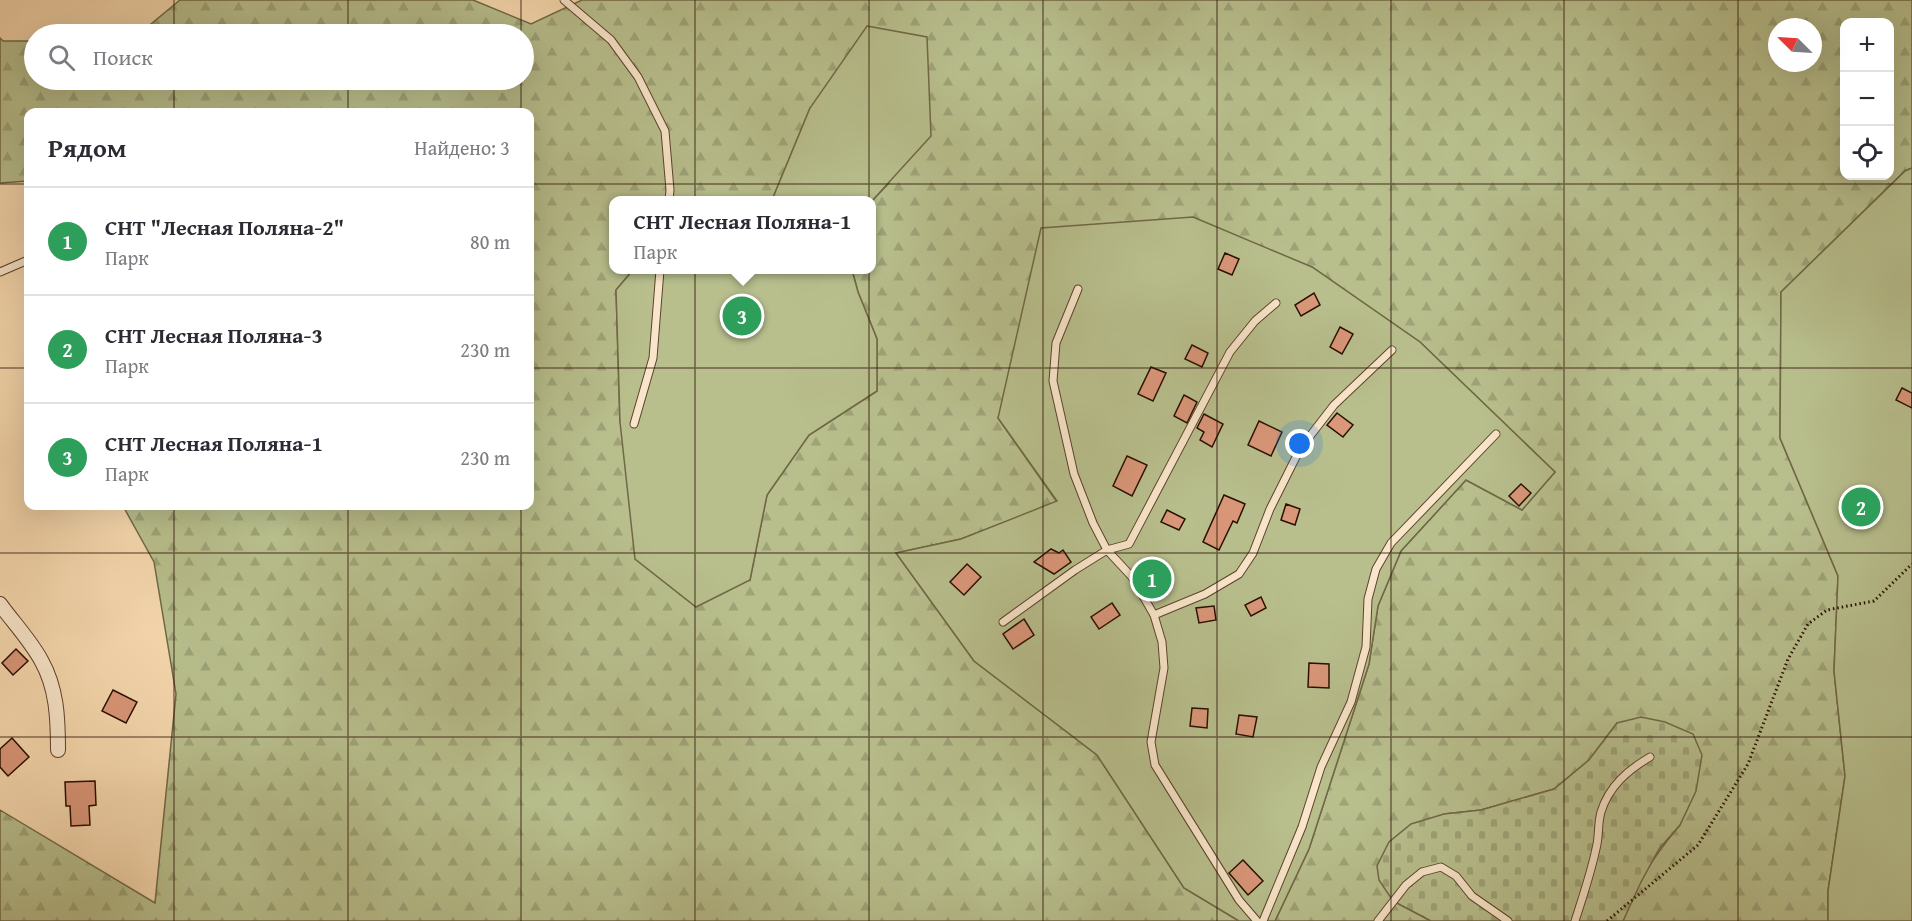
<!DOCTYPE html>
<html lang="ru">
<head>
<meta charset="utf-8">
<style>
	:root { --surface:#fff; --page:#f2f2f3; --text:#2b2b33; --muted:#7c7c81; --line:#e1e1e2; --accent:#8f2418 }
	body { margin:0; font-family:"Gentium Book Plus",serif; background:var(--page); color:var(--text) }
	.controls { position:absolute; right:18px; top:18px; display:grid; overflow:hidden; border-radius:12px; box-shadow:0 6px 24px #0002 }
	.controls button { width:54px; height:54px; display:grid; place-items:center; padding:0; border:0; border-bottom:2px solid var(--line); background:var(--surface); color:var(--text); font:30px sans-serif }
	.compass { position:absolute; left:1768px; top:18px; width:54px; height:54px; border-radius:50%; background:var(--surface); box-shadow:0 6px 24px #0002; rotate:294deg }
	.you { position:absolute; left:1300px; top:444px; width:21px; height:21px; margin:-15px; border:4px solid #fff; border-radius:50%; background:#1a73e8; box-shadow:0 0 0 9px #1a73e833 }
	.badge { display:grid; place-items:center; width:39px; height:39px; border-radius:50%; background:var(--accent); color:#fff; font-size:20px; font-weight:700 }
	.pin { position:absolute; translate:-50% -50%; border:3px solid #fff; box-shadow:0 2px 6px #0006 }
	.popup { position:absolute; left:609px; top:196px; width:267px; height:78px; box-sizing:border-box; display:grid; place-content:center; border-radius:12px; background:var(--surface); filter:drop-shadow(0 2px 4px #0005); font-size:20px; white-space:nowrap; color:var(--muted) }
	.popup b { font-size:22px; color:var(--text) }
	.popup::after { content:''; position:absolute; left:50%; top:100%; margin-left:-12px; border:12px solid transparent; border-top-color:var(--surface) }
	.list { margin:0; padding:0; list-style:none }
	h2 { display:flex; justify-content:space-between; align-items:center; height:78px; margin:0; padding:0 24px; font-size:26px }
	h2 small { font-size:20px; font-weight:400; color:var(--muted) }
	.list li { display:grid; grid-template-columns:39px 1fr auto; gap:18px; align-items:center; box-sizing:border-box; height:108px; padding:0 24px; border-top:2px solid var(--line) }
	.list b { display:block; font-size:22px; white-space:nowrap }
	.list p { margin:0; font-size:20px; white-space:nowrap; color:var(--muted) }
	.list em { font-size:20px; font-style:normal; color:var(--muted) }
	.icon { flex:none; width:33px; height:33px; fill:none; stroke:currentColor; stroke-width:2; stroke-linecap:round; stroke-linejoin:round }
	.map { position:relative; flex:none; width:1912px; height:921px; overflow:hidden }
	.search { position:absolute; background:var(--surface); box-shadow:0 6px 24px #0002; left:24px; top:24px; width:510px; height:66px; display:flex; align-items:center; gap:15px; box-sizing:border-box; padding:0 21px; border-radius:33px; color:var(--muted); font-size:22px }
	.panel { position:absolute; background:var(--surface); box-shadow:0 6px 24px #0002; left:24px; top:108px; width:510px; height:402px; border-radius:12px }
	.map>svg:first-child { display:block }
</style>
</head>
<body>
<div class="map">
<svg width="1912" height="921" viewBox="0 0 1912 921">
	<defs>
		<pattern id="forest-firs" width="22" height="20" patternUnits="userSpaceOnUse" patternTransform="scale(1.5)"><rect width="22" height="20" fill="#b8bf8d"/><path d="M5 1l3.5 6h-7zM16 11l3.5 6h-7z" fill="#9ea378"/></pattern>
		<pattern id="cemetery-stones" width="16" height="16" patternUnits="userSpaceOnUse" patternTransform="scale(1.5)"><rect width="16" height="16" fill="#b8bf8d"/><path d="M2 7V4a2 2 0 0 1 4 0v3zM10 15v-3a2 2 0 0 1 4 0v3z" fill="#9ea378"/></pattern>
	</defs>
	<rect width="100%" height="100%" fill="#f6d8ae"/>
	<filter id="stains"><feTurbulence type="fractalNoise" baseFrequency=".00333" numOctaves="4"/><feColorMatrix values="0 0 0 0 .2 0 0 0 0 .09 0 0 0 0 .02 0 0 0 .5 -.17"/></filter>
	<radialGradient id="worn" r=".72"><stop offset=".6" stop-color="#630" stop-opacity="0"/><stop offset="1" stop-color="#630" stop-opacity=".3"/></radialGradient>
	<!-- forest -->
	<path fill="url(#forest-firs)" stroke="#706846" stroke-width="1.5" fill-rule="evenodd" d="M180 0H473L531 24 582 0H1912V168L1905 171 1781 292 1780 438 1838 576 1834 671 1845 776 1828 891V921H1623C1634 886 1656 853 1680 825L1617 723 1589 760 1554 789 1481 810 1444 814 1393 901 1431 921H1275L1309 849 1369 664 1378 606 1401 551 1466 480 1522 510 1555 472 1420 342 1312 267 998 418 1057 502 961 539 896 553 974 661 1097 755 1184 888 1239 921H0V810L155 903 176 694 154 562 123 506H530V112H28V181L0 183V38L3 41H34V80H524V34H139ZM1844 22H1890V176H1844ZM1777 27H1813V63H1777ZM810 108 889 183 871 202V270H852L858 292 877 339V391L809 435 767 495 750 580 620 422 616 290 633 270H613V200H772Z"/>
	<!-- cemetery -->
	<path fill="url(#cemetery-stones)" stroke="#706846" stroke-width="1.5" d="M1641 717 1665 722 1693 734 1702 755 1696 791 1680 825 1659 849 1641 882 1623 921H1431L1393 901 1379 880 1377 866 1389 842 1411 824 1444 814 1481 810 1554 789 1589 760 1617 723Z"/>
	<!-- garden -->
	<g fill="#b8bf8d" stroke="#706846" stroke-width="1.5">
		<path d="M867 26 927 37 931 136 871 202 772 200 810 108Z"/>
		<path d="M1912 168V921H1828V891L1845 776 1834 671 1838 576 1780 438 1781 292 1905 171Z"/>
		<path d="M1193 217 1312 267 1420 342 1555 472 1522 510 1466 480 1401 551 1378 606 1369 664 1309 849 1275 921H1239L1184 888 1097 755 974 661 896 553 961 539 1057 501 998 418 1041 228Z"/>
		<path d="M633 270H852L858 292 877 339V391L809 435 767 495 750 580 696 607 635 559 620 422 616 290Z"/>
	</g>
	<!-- building -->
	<g fill="#da977a" stroke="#281000" stroke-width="1.5">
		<path d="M1225 253 1239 259 1232 275 1218 269Z"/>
		<path d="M1314 293 1320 305 1301 316 1295 305Z"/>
		<path d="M1340 327 1353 334 1342 354 1330 347Z"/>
		<path d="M1192 345 1208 353 1202 367 1185 359Z"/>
		<path d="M1151 367 1166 373 1153 401 1138 394Z"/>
		<path d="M1902 388 1912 393V408L1896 400Z"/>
		<path d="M1184 395 1197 402 1187 423 1174 416Z"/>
		<path d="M1337 413 1353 425 1343 437 1327 425Z"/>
		<path d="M1204 414 1223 424 1212 447 1200 440 1204 432 1197 428Z"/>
		<path d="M1259 421 1282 432 1271 456 1248 445Z"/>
		<path d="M1127 456 1147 465 1132 496 1113 486Z"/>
		<path d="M1521 484 1531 493 1519 506 1509 496Z"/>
		<path d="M1224 495 1245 504 1237 523 1233 521 1219 550 1203 542Z"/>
		<path d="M1286 504 1300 509 1295 525 1281 520Z"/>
		<path d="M1167 510 1185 519 1179 530 1161 522Z"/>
		<path d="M1051 549 1059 553 1063 550 1071 562 1054 574 1034 562Z"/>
		<path d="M967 564 981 577 964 595 950 582Z"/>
		<path d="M1261 597 1266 608 1251 616 1245 605Z"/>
		<path d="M1112 603 1120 615 1099 629 1091 617Z"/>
		<path d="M1214 606 1216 620 1199 623 1196 608Z"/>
		<path d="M1024 619 1034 635 1013 649 1003 634Z"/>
		<path d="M16 649 28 661 13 675 2 663Z"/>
		<path d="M1309 663 1329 664V688L1308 687Z"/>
		<path d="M113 690 137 702 126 723 102 711Z"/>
		<path d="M1192 708 1208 709 1207 728 1190 726Z"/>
		<path d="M1239 715 1257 717 1253 737 1236 734Z"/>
		<path d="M12 738 29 757 8 776 0 767V749Z"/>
		<path d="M95 781 96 805 89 806 90 825 71 826 70 806H66L65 782Z"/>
		<path d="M1243 860 1263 881 1248 895 1229 873Z"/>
	</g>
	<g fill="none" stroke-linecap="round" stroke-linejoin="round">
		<!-- lane casing -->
		<g stroke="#5c422c" stroke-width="9">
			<g id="lane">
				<path d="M564 0 611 40 638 77 665 131 670 190 669 200"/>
				<path d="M0 272 28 260"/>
				<path d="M634 424 653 358 660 270"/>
				<path d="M1154 615 1205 594 1239 574 1253 553 1270 509 1300 449 1334 405 1392 350"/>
				<path d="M1003 622 1075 570 1107 550 1093 523 1074 474 1053 381 1056 343 1078 289"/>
				<path d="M1257 921 1239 900 1155 765 1151 742 1164 668 1162 642 1154 615 1132 577 1107 550 1129 544 1230 352 1255 321 1276 303"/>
				<path d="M1263 921 1302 827 1321 767 1351 702 1366 647 1368 599 1376 569 1391 543 1496 434"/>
				<path d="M1378 921 1406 885 1422 872 1441 867 1456 876 1472 896 1508 921"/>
				<path d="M1575 921C1583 896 1592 870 1597 844 1599 834 1598 822 1601 812 1609 786 1628 770 1650 757"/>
			</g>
		</g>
		<!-- street casing -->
		<g stroke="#5c422c" stroke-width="16">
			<path id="street" d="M0 604C13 622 30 640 41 660 57 688 58 719 58 750"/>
		</g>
		<!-- path -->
		<path stroke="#281000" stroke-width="3" stroke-dasharray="1.5 3" stroke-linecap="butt" d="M1607 921 1698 845 1748 764 1788 659 1808 624 1827 610 1874 601 1912 564"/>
		<!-- lane -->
		<use href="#lane" stroke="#f9e6ca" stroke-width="7"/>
		<!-- street -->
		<use href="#street" stroke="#f9e6ca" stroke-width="14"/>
	</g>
	<!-- grid -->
	<path fill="none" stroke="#281000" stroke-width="1.5" stroke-opacity="0.55" d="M174 0V34M348 0V34M521 0V34M695 0V921M869 0V921M1043 0V921M1217 0V921M1391 0V921M1564 0V921M1738 0V921M174 80V112M348 80V112M521 80V112M0 184H28M530 184H1912M0 368H28M530 368H1912M174 506V921M348 506V921M521 506V921M0 553H1912M0 737H1912"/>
	<rect width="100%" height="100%" filter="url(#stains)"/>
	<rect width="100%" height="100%" fill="url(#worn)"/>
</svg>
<div class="controls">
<button>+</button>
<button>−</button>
<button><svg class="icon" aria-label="locate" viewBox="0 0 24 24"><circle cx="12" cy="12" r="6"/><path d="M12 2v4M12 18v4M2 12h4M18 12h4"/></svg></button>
</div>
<svg class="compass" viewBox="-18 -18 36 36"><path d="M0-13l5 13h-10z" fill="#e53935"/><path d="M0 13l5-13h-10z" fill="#7c7c81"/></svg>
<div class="you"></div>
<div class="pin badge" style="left:1152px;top:579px;background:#2e9e5b">1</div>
<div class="pin badge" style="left:1861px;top:507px;background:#2e9e5b">2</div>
<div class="pin badge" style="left:742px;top:316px;background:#2e9e5b">3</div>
<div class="popup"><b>СНТ Лесная Поляна-1</b>Парк</div>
<div class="search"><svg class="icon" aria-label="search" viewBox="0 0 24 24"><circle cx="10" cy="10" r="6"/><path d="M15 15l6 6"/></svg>Поиск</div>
<section class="panel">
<h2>Рядом<small>Найдено: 3</small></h2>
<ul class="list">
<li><span class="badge" style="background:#2e9e5b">1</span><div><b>СНТ &quot;Лесная Поляна-2&quot;</b><p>Парк</p></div><em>80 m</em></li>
<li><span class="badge" style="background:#2e9e5b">2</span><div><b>СНТ Лесная Поляна-3</b><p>Парк</p></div><em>230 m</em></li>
<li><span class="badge" style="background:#2e9e5b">3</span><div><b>СНТ Лесная Поляна-1</b><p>Парк</p></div><em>230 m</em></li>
</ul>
</section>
</div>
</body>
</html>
